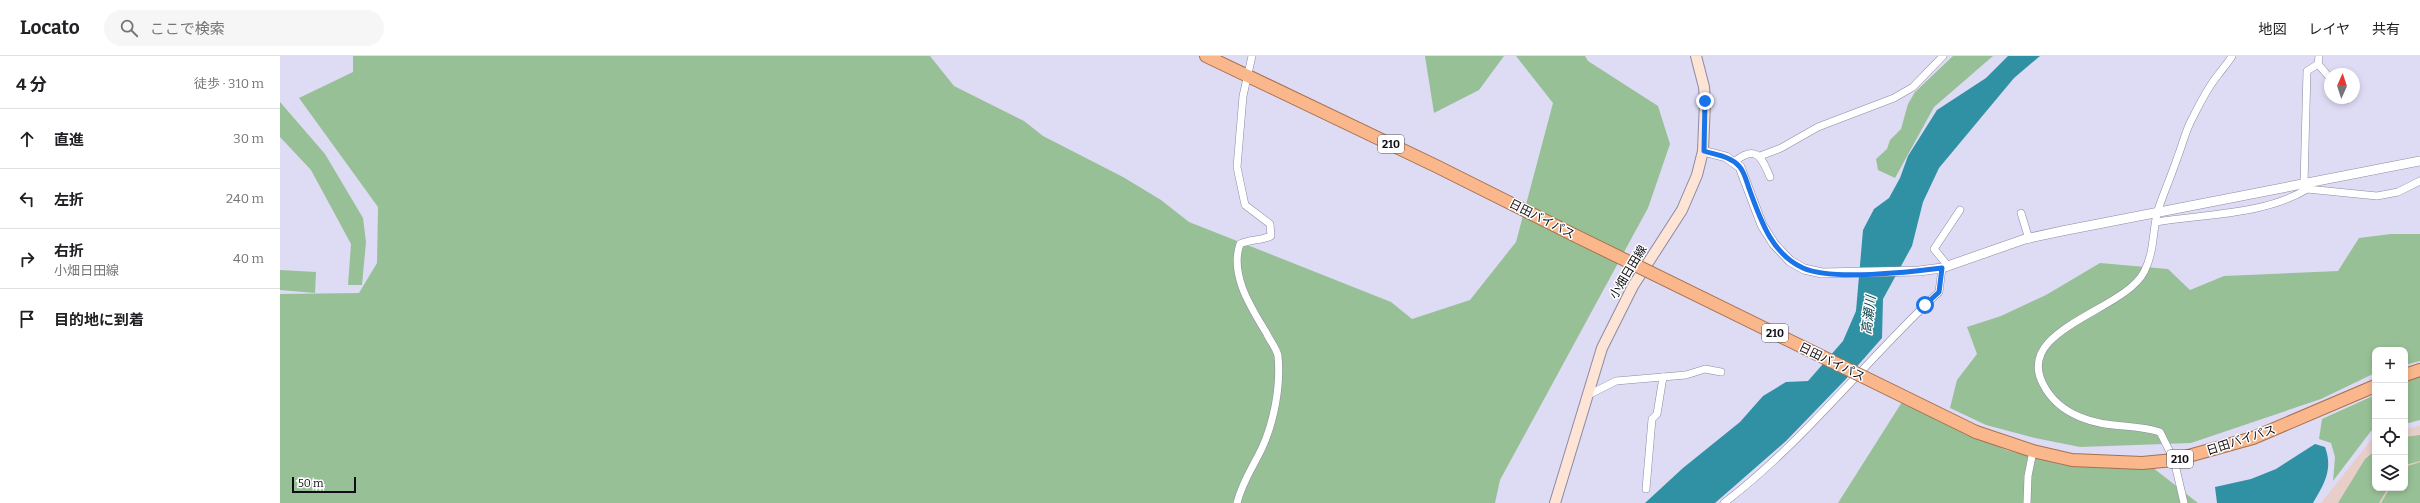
<!DOCTYPE html>
<html lang="ja">
<head>
<meta charset="utf-8">
<style>
	:root { --surface:#fff; --page:#f6f6f6; --text:#202124; --muted:#757577; --line:#e0e0e0 }
	body { margin:0; font-family:Bitter,"Noto Sans JP",serif; background:var(--page); color:var(--text) }
	.controls { position:absolute; right:12px; bottom:12px; display:grid; overflow:hidden; border-radius:8px; box-shadow:0 2px 6px #0003 }
	.controls button { width:36px; height:36px; display:grid; place-items:center; padding:0; border:0; border-bottom:1px solid var(--line); background:var(--surface); color:var(--text); font:20px sans-serif }
	.compass { position:absolute; left:2044px; top:12px; width:36px; height:36px; border-radius:50%; background:var(--surface); box-shadow:0 2px 6px #0003; rotate:3deg }
	.scale { position:absolute; left:12px; bottom:10px; width:64px; box-sizing:border-box; padding-left:4px; border:2px solid #0e0d15; border-top:0; font-size:11px; line-height:14px; white-space:nowrap; color:#0e0d15; -webkit-text-stroke:3px #fff; paint-order:stroke }
	.stop { position:absolute; width:12px; height:12px; margin:-9px; border:3px solid #1a73e8; border-radius:50%; background:#fff }
	.stop.end { background:#1a73e8; border-color:#fff; box-shadow:0 1px 4px #0008 }
	.list { margin:0; padding:0; list-style:none }
	h2 { display:flex; justify-content:space-between; align-items:center; height:52px; margin:0; padding:0 16px; font-size:17px }
	h2 small { font-size:13px; font-weight:400; color:var(--muted) }
	.list li { display:grid; grid-template-columns:26px 1fr auto; gap:12px; align-items:center; box-sizing:border-box; height:60px; padding:0 16px; border-top:1px solid var(--line) }
	.list b { display:block; font-size:15px; white-space:nowrap }
	.list p { margin:0; font-size:13px; white-space:nowrap; color:var(--muted) }
	.list em { font-size:13px; font-style:normal; color:var(--muted) }
	.icon { flex:none; width:22px; height:22px; fill:none; stroke:currentColor; stroke-width:2; stroke-linecap:round; stroke-linejoin:round }
	.map { position:relative; flex:none; width:2140px; height:447px; overflow:hidden }
	header { display:flex; align-items:center; gap:24px; box-sizing:border-box; height:56px; padding:0 20px; background:var(--surface); border-bottom:1px solid var(--line) }
	header strong { font-size:19px }
	nav { display:flex; gap:22px; margin-inline-start:auto; font-size:14px }
	.search { width:280px; height:36px; background:var(--page); display:flex; align-items:center; gap:10px; box-sizing:border-box; padding:0 14px; border-radius:22px; color:var(--muted); font-size:15px }
	main { display:flex }
	aside { flex:1; background:var(--surface) }
	.map>svg:first-child { display:block }
</style>
</head>
<body>
<header>
<strong>Locato</strong>
<div class="search"><svg class="icon" aria-label="search" viewBox="0 0 24 24"><circle cx="10" cy="10" r="6"/><path d="M15 15l6 6"/></svg>ここで検索</div>
<nav><a>地図</a><a>レイヤ</a><a>共有</a></nav>
</header>
<main>
<aside>
<h2>4 分<small>徒歩 · 310 m</small></h2>
<ul class="list">
<li><svg class="icon" aria-label="ahead" viewBox="0 0 24 24"><path d="M12 20V5M6 11l6-6 6 6"/></svg><div><b>直進</b></div><em>30 m</em></li>
<li><svg class="icon" aria-label="left" viewBox="0 0 24 24"><path d="M17 20v-9H6M10 6l-5 5 5 5"/></svg><div><b>左折</b></div><em>240 m</em></li>
<li><svg class="icon" aria-label="right" viewBox="0 0 24 24"><path d="M7 20v-9h11M14 6l5 5-5 5"/></svg><div><b>右折</b><p>小畑日田線</p></div><em>40 m</em></li>
<li><svg class="icon" aria-label="arrive" viewBox="0 0 24 24"><path d="M6 21V4h12l-3 4 3 4H6"/></svg><div><b>目的地に到着</b></div></li>
</ul>
</aside>
<div class="map">
<svg width="2140" height="447" viewBox="0 0 2140 447">
	<rect width="100%" height="100%" fill="#dedbf4"/>
	<!-- industrial -->
	<path fill="#e8cec8" d="M2140 370V447H2041L2095 379V432H2125V373Z"/>
	<!-- green -->
	<g fill="#98c096">
		<path d="M73 0H650L674 30 744 65 763 80 843 121 881 144 909 166 1111 246 1132 263 1190 244 1236 186 1273 47 1236 0H1305L1308 5 1378 50 1390 88 1368 152 1220 424 1215 447H0V238L79 237 97 207 98 151 19 42 73 16Z"/>
		<path d="M1145 0H1224L1199 34 1154 57Z"/>
		<path d="M1673 0H1713L1654 51 1615 122 1598 114 1596 103 1607 93 1610 84 1621 73 1628 48 1635 36Z"/>
		<path d="M0 46 45 98 83 162 86 186 82 229H68L71 188 31 114 0 81Z"/>
		<path d="M2111 178H2140V305L2125 309V294H2095V317L2041 343 1911 387 1800 391 1755 382 1706 369 1670 352 1677 324 1697 298 1687 271 1721 260 1766 239 1820 207 1888 213 1910 234 1944 220 2058 215 2079 182Z"/>
		<path d="M0 214 36 216 35 237 0 234Z"/>
		<path d="M2140 319V364L2125 368V326Z"/>
		<path d="M2095 339V374L2091 375 2053 425 2055 401 2051 387 2039 383 2042 363Z"/>
		<path d="M1622 346 1726 394 1787 410 1872 411 1918 447H1558Z"/>
		<path d="M2140 379V405L2125 409V381Z"/>
		<path d="M2095 395V432H2108L2099 447H2058L2085 403Z"/>
		<path d="M2140 406V447H2101L2110 432H2125V411Z"/>
	</g>
	<!-- water -->
	<g fill="#3091a5">
		<path d="M1728 0H1760L1734 22 1659 112 1643 146 1632 190 1603 243 1602 282 1565 324 1506 385 1435 447H1365L1403 412 1460 366 1483 340 1506 326 1528 325 1563 285 1576 255 1583 174 1594 153 1609 142 1620 122 1628 100 1657 54 1706 22Z"/>
		<path d="M2035 388 2045 391C2053 413 2045 427 2033 447H1937L1935 431 1971 423 1996 413Z"/>
	</g>
	<g fill="none" stroke-linecap="round" stroke-linejoin="round">
		<!-- minor casing -->
		<g stroke="#8d8aa2" stroke-width="8">
			<g id="minor">
				<path d="M2038 8 2050 22"/>
				<path d="M2065 42 2066 44"/>
				<path d="M1480 100 1501 92 1538 71 1614 42 1633 31 1663 0"/>
				<path d="M1454 106C1475 89 1481 99 1490 121"/>
				<path d="M2027 133 2097 140 2118 136 2140 125"/>
				<path d="M1741 157 1749 183"/>
				<path d="M1876 166C1924 158 1985 159 2027 133L2024 128 2027 15 2038 8 2039 0"/>
				<path d="M1668 210 1654 193 1680 154"/>
				<path d="M1308 339 1336 325 1406 319 1425 313 1441 316"/>
				<path d="M1366 433 1372 363 1377 358 1383 321"/>
				<path d="M957 447C962 426 973 411 982 392 994 366 1001 329 998 300 997 293 990 285 987 278 972 253 949 219 960 188 970 183 980 185 991 180L990 168 965 149 957 111 963 40 972 0"/>
				<path d="M1444 447C1524 386 1586 304 1659 236L1662 212"/>
				<path d="M1747 447 1748 420 1753 395"/>
				<path d="M1904 447 1894 404 1880 376C1853 367 1828 373 1800 361 1783 354 1771 344 1763 328 1734 273 1844 255 1864 216 1875 195 1872 175 1878 154 1884 136 1892 118 1898 100 1903 87 1906 73 1913 61 1920 47 1928 31 1938 19 1943 12 1948 7 1952 0"/>
			</g>
		</g>
		<!-- tertiary casing -->
		<g stroke="#8d8aa2" stroke-width="10">
			<path id="tertiary" d="M1423 95 1446 101 1460 111 1482 169 1494 188 1510 205 1524 213 1542 217 1639 215 1662 212 1745 183 1782 175 2140 105"/>
		</g>
		<!-- secondary casing -->
		<g stroke="#8d8aa2" stroke-width="12">
			<path id="secondary" d="M1275 447 1322 292 1353 230 1402 154 1417 119 1423 95 1425 45 1424 31 1416 0"/>
		</g>
		<!-- trunk casing -->
		<g stroke="#a7704f" stroke-width="14">
			<g id="trunk">
				<path d="M926 0 1156 110 1294 179"/>
				<path d="M2125 319 2140 314"/>
				<path d="M1696 376 1753 395 1792 404 1862 407 1894 404 1973 382 2095 330"/>
			</g>
		</g>
		<!-- minor -->
		<use href="#minor" stroke="#fff" stroke-width="7"/>
		<!-- tertiary -->
		<use href="#tertiary" stroke="#fff" stroke-width="9"/>
		<!-- secondary -->
		<use href="#secondary" stroke="#fde4d4" stroke-width="10"/>
		<!-- trunk -->
		<use href="#trunk" stroke="#fab78b" stroke-width="12"/>
		<!-- trunk-bridge casing -->
		<g stroke="#a7704f" stroke-width="14" stroke-linecap="butt">
			<path id="trunk-bridge" d="M1294 179 1696 376"/>
		</g>
		<!-- trunk-bridge -->
		<use href="#trunk-bridge" stroke="#fab78b" stroke-width="12"/>
	</g>
	<g fill="none" stroke-linecap="round" stroke-linejoin="round">
		<!-- route -->
		<path stroke="#1a73e8" stroke-width="5" d="M1425 45 1424 95C1436 99 1450 100 1459 110 1465 116 1467 128 1470 135 1481 165 1492 198 1523 212 1552 225 1630 216 1662 212L1659 236 1645 249"/>
	</g>
	<g text-anchor="middle" stroke-width="3" stroke-linejoin="round" paint-order="stroke">
		<!-- shield labels -->
		<g fill="#fff" stroke="#56565b" stroke-width="1">
			<rect x="1098" y="79" width="26" height="18" rx="3"/>
			<rect x="1482" y="268" width="26" height="18" rx="3"/>
			<rect x="1887" y="394" width="26" height="18" rx="3"/>
		</g>
		<g font-size="11" font-weight="bold" fill="#0e0d15">
			<text x="1111" y="92">210</text>
			<text x="1495" y="281">210</text>
			<text x="1900" y="407">210</text>
		</g>
		<!-- street labels -->
		<g font-size="12" fill="#0e0d15" stroke="#fff">
			<text transform="translate(1262 163) rotate(27)" y="4">日田バイパス</text>
			<text transform="translate(1348 216) rotate(-59)" y="4">小畑日田線</text>
			<text transform="translate(1552 306) rotate(26)" y="4">日田バイパス</text>
			<text transform="translate(1961 384) rotate(-18)" y="4">日田バイパス</text>
		</g>
		<!-- water labels -->
		<g font-size="13" font-style="italic" fill="#0d4551" stroke="#fff">
			<text transform="translate(1588 259) rotate(-83)" y="5">高瀬川</text>
		</g>
	</g>
</svg>
<div class="controls">
<button>+</button>
<button>−</button>
<button><svg class="icon" aria-label="locate" viewBox="0 0 24 24"><circle cx="12" cy="12" r="6"/><path d="M12 2v4M12 18v4M2 12h4M18 12h4"/></svg></button>
<button><svg class="icon" aria-label="layers" viewBox="0 0 24 24"><path d="M12 4l9 5-9 5-9-5zM3 14l9 5 9-5"/></svg></button>
</div>
<svg class="compass" viewBox="-18 -18 36 36"><path d="M0-13l5 13h-10z" fill="#e53935"/><path d="M0 13l5-13h-10z" fill="#757577"/></svg>
<div class="scale">50 m</div>
<div class="stop" style="left:1645px;top:249px"></div>
<div class="stop end" style="left:1425px;top:45px"></div>
</div>
</main>
</body>
</html>
